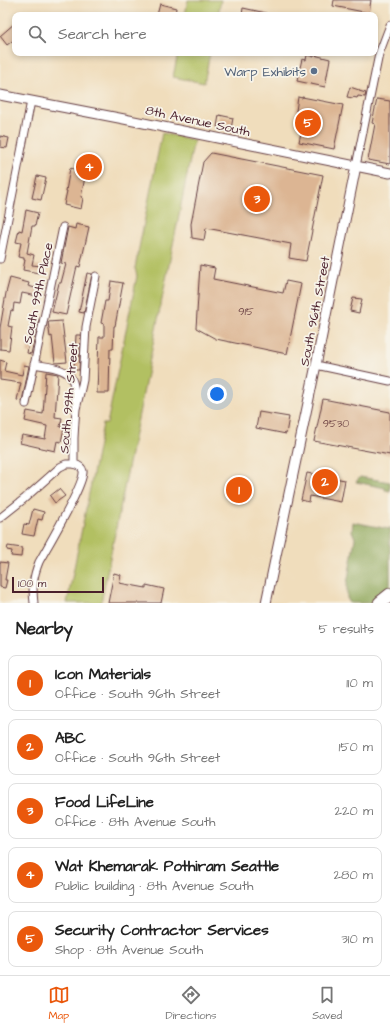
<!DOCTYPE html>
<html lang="en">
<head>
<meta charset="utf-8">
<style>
	:root { --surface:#fff; --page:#f6f6f6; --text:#222; --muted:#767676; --line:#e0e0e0; --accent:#ea580c }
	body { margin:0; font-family:"Architects Daughter",sans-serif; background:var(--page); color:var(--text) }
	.scale { position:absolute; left:12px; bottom:10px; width:92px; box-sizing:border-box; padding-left:4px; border:2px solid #4a1f2b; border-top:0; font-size:11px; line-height:14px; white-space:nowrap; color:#4a1f2b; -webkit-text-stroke:3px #f7f3e8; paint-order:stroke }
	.you { position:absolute; left:217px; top:394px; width:14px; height:14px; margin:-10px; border:3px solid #fff; border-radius:50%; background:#1a73e8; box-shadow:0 0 0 6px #1a73e833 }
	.badge { display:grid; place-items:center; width:26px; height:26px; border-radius:50%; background:var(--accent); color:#fff; font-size:13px; font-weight:700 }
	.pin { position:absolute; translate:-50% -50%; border:2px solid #fff; box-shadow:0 1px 4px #0006 }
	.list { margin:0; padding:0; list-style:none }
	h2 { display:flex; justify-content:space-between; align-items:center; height:52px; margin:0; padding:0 16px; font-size:17px }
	h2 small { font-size:13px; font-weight:400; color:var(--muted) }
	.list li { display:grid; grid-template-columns:26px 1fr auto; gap:12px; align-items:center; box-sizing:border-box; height:56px; margin:0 8px 8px; padding:0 8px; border:1px solid var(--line); border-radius:8px }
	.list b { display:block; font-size:15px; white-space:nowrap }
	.list p { margin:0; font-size:13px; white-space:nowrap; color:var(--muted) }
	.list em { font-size:13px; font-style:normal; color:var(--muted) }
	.icon { flex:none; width:22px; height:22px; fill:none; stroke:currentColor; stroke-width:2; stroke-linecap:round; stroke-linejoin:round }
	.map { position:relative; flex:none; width:390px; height:603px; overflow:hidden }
	.search { position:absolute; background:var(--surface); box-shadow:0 2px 6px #0003; left:12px; right:12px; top:12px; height:44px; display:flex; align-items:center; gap:10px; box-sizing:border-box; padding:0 14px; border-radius:8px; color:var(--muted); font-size:15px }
	.sheet { height:372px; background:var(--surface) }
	nav { display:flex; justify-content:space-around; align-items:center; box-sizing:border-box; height:56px; border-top:1px solid var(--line); background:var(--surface); font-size:11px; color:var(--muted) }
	nav a { display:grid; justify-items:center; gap:2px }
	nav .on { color:var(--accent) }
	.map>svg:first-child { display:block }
</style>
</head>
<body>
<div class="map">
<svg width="390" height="603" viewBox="0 0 390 603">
	<rect width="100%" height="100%" fill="#f7f3e8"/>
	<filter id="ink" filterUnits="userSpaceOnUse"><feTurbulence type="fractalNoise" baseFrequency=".025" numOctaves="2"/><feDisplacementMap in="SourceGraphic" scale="8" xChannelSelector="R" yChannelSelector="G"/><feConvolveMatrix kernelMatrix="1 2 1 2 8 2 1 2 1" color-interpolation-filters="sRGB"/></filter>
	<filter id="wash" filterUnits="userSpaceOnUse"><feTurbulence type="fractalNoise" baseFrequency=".012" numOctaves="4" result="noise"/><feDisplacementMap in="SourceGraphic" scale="16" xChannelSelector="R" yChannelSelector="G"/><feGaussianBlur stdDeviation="0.9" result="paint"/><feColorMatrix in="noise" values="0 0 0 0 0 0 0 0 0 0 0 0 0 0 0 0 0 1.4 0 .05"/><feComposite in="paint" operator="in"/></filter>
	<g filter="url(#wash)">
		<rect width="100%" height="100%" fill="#f0ddbc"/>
		<!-- green -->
		<g fill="#b2c062" stroke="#7e7046">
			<path d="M188 0H221L218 15H185Z"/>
			<path d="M178 53H210L204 83 173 77Z"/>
			<path d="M162 133 194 140 101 603H67L103 424H107L137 276 135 268Z"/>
		</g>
		<!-- forest -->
		<g fill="#8da658" stroke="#6c6242">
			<path d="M360 477 390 482V491L385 490V488L356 482Z"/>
			<path d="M353 522 389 529 390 527V589L372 603H350L347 598V584L355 538 352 531Z"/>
		</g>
		<g id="blocks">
			<!-- building -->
			<g fill="#dcb593">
				<path d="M334 0H371L369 13 333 6Z"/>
				<path d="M160 4 176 8 175 15H157Z"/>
				<path d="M243 8 266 13 265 15H242Z"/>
				<path d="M15 23V39L7 45 0 36Z"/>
				<path d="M307 55 314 57V55L330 59 325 87 297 81 302 59 306 60Z"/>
				<path d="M350 87 359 90V91L366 93 365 97 358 96 357 98 353 97V98L347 97Z"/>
				<path d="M298 97 302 98V97L343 105 334 149 299 142 305 113 296 111Z"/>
				<path d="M377 99 390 101V164L368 160 375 124 372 123Z"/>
				<path d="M219 115 233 118 231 129 217 127Z"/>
				<path d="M0 136 9 138 7 148 0 147Z"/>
				<path d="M211 153 323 175 306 261 289 258 291 244 206 228 204 240 192 238 191 224 203 162Z"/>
				<path d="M70 168 86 172 81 197 83 198 81 209 64 205 67 191H66Z"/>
				<path d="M37 176 46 178 41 200 32 198Z"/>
				<path d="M26 210 38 213 35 226H32L27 253 34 255 32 265 41 266 39 273 23 270 25 260H24V258L18 257 21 243 16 242 19 230 22 231Z"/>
				<path d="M76 224 89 227 80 267 77 266 66 315 52 312 59 283H61L66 264 61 263 68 227 75 229Z"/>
				<path d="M200 265 215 268 213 279 283 293 286 281 301 284 287 354 216 339 196 328Z"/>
				<path d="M87 273 92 274 84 313 79 312Z"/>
				<path d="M10 278 29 283 28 286 39 289 37 296 22 293 20 304 14 303 13 311 11 310 8 326 12 327 9 350 0 349V328L6 293Z"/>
				<path d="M111 281 123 283 115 326H114L113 349H110L109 393H97L99 337H104V324L101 323 105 301H108Z"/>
				<path d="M353 298 362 299 359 313 350 311Z"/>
				<path d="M34 319 39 320 31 354 27 353Z"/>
				<path d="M62 321 67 362 55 363 52 336 50 337 48 322Z"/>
				<path d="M76 335H81L79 370H74Z"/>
				<path d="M0 360 6 362 4 371 22 375 24 365 29 366 22 401 17 400 21 383 0 380Z"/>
				<path d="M46 372 58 374 55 417 62 418 60 427 64 428 61 442 57 441 55 451 20 443 22 435 45 439 47 426 25 421 27 411 43 414Z"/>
				<path d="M323 399 390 412V455L314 441Z"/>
				<path d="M259 412 289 417 286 434 256 428Z"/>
				<path d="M307 473 345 480 341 502 310 496 309 502 301 500Z"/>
				<path d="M59 489 65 496 55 503 50 496Z"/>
				<path d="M33 509 44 512 42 520 38 519 34 536 22 534 24 524 29 525Z"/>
				<path d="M8 546 22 548 21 557 11 556 12 551 7 550Z"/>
				<path d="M0 562 8 563 5 580H7L5 588 0 587Z"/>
				<path d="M114 573 121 575 119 583 146 588V585L164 589 161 603H108Z"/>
			</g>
		</g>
	</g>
	<g filter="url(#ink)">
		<use href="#blocks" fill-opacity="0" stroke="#633c41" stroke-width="1"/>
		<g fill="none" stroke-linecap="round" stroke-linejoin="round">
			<!-- minor casing -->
			<g stroke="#633c41" stroke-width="9">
				<g id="minor">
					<path d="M356 166 379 54 390 25"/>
					<path d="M0 259 31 101"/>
					<path d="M34 364C47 367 69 367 73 382 75 389 75 397 76 404"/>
					<path d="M316 365 390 381"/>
					<path d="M26 404 63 227"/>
					<path d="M0 518 24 499 60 467 66 464H74"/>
					<path d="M34 603C32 587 33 577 39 562 47 547 85 484 83 471 82 467 78 465 74 464V438L75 421 76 409 81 389 83 380 86 327 96 276"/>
				</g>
			</g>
			<!-- tertiary casing -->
			<g stroke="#633c41" stroke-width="11">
				<g id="tertiary">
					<path d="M0 95 124 119 390 173"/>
					<path d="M266 603 316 365 356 166"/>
				</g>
			</g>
			<!-- motorway casing -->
			<g stroke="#633c41" stroke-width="15">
				<path id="motorway" d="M380 603 390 595"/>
			</g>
			<!-- minor -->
			<use href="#minor" stroke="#fff" stroke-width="7"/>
			<!-- tertiary -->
			<use href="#tertiary" stroke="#fff" stroke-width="9"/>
			<!-- motorway -->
			<use href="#motorway" stroke="#fff" stroke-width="13"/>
		</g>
	</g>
	<!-- markers -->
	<circle fill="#5c6f8a" stroke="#f7f3e8" stroke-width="1.5" cx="314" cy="71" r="4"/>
	<g text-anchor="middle" stroke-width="3.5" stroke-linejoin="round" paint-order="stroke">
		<!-- number labels -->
		<g font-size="11" fill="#6e4445">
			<text x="246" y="315">915</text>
			<text x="336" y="427">9530</text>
		</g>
		<!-- service labels -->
		<g font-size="13" fill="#4e5e75" stroke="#f7f3e8" text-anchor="end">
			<text x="306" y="76">Warp Exhibits</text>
		</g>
		<!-- street labels -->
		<g font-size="13" fill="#4a1f2b" stroke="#f7f3e8">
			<text transform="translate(198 120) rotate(12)" y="5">8th Avenue South</text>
			<text transform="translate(37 293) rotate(-78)" y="5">South 99th Place</text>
			<text transform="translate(314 311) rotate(-79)" y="5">South 96th Street</text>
			<text transform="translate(68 398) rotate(-85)" y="5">South 99th Street</text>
		</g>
	</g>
</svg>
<div class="scale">100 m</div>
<div class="you"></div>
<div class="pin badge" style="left:239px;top:490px">1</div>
<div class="pin badge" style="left:325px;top:482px">2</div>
<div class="pin badge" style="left:257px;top:199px">3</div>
<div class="pin badge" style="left:89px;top:167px">4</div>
<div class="pin badge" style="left:308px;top:123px">5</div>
<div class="search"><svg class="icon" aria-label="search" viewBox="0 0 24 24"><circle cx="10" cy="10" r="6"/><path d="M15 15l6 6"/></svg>Search here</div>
</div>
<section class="sheet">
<h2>Nearby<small>5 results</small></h2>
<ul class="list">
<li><span class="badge">1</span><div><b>Icon Materials</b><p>Office · South 96th Street</p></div><em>110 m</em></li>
<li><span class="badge">2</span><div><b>ABC</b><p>Office · South 96th Street</p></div><em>150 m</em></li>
<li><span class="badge">3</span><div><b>Food LifeLine</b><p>Office · 8th Avenue South</p></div><em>220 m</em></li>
<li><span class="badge">4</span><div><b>Wat Khemarak Pothiram Seattle</b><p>Public building · 8th Avenue South</p></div><em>280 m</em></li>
<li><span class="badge">5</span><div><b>Security Contractor Services</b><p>Shop · 8th Avenue South</p></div><em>310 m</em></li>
</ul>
</section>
<nav>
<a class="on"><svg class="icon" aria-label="map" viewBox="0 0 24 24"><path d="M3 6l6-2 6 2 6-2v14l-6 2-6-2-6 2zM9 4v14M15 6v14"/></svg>Map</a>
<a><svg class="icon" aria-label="directions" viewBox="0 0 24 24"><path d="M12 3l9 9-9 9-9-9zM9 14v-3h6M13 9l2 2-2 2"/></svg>Directions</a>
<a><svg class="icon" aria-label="saved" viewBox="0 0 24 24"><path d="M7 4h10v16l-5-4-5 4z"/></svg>Saved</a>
</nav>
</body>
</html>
